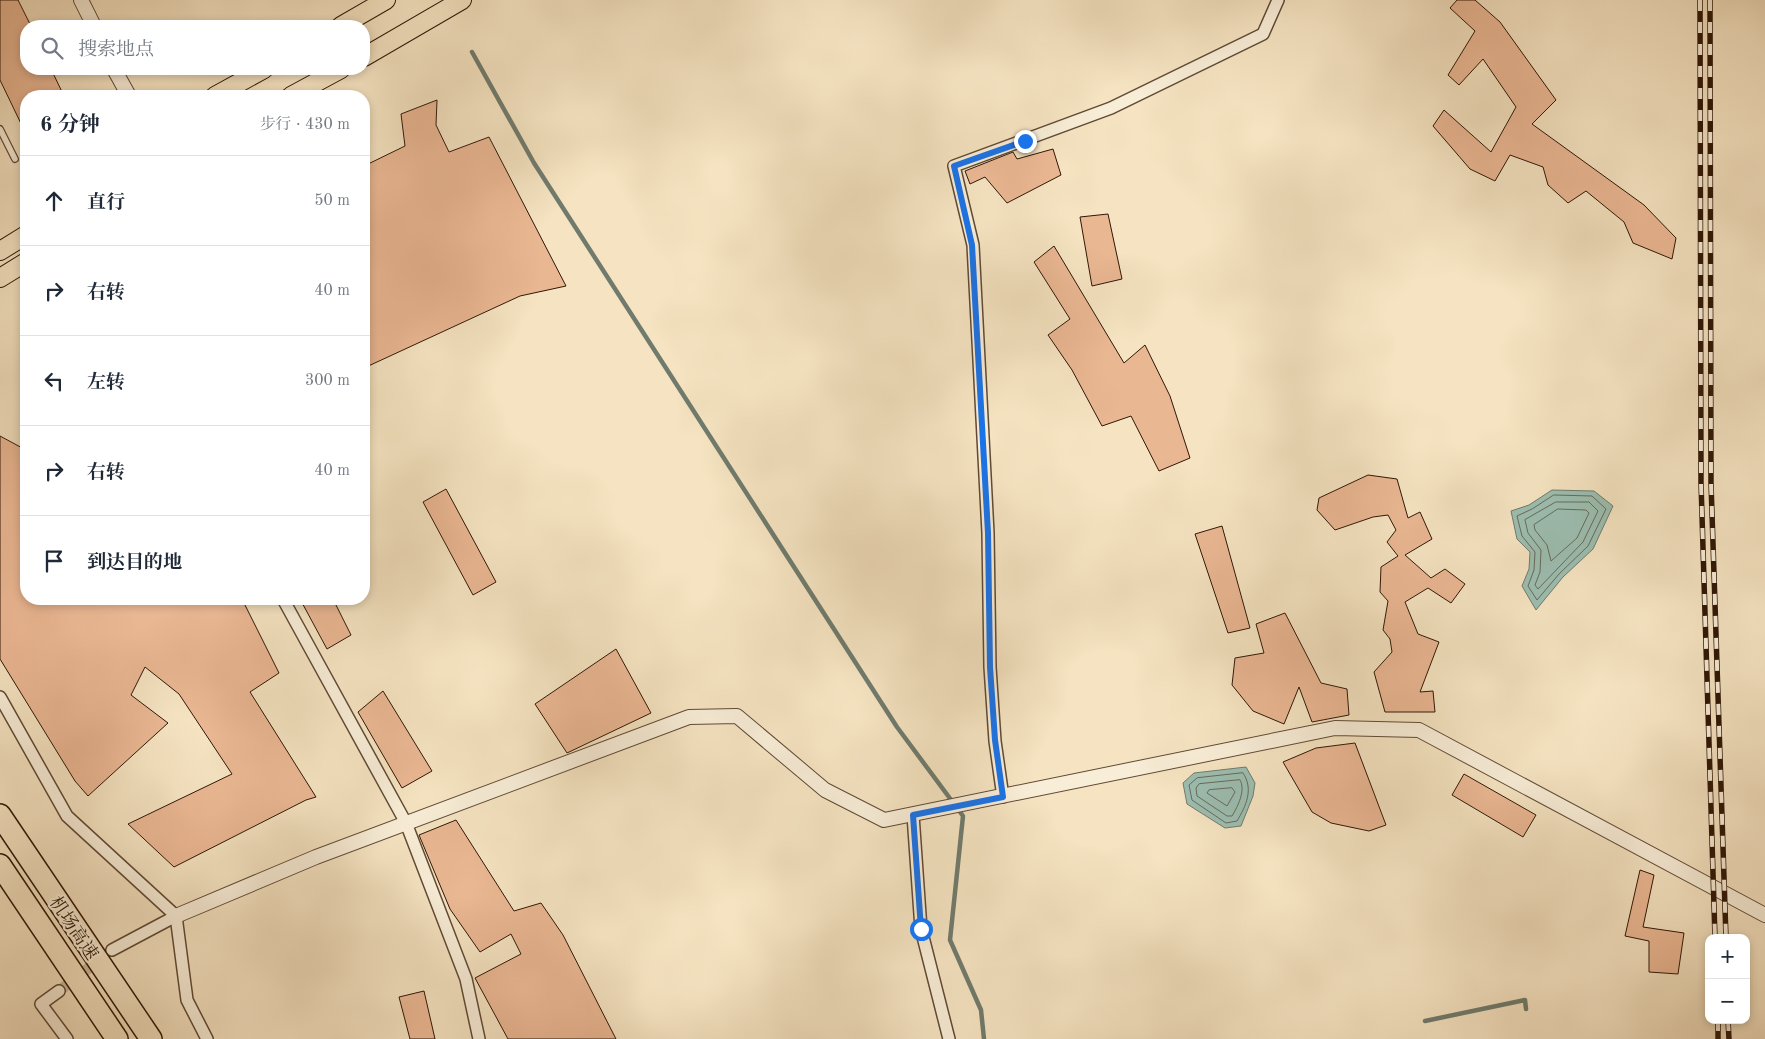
<!DOCTYPE html>
<html lang="zh">
<head>
<meta charset="utf-8">
<style>
	:root { --surface:#fff; --page:#f2f2f3; --text:#1f2937; --muted:#747a83; --line:#e0e1e3 }
	body { margin:0; font-family:"Old Standard TT","Noto Serif SC",serif; background:var(--page); color:var(--text) }
	.controls { position:absolute; right:15px; bottom:15px; display:grid; overflow:hidden; border-radius:10px; box-shadow:0 2px 8px #0003 }
	.controls button { width:45px; height:45px; display:grid; place-items:center; padding:0; border:0; border-bottom:1px solid var(--line); background:var(--surface); color:var(--text); font:25px sans-serif }
	.stop { position:absolute; width:15px; height:15px; margin:-11px; border:4px solid #1a73e8; border-radius:50%; background:#fff }
	.stop.end { background:#1a73e8; border-color:#fff; box-shadow:0 1px 5px #0008 }
	.list { margin:0; padding:0; list-style:none }
	h2 { display:flex; justify-content:space-between; align-items:center; height:65px; margin:0; padding:0 20px; font-size:21px }
	h2 small { font-size:16px; font-weight:400; color:var(--muted) }
	.list li { display:grid; grid-template-columns:32px 1fr auto; gap:15px; align-items:center; box-sizing:border-box; height:90px; padding:0 20px; border-top:1px solid var(--line) }
	.list b { display:block; font-size:19px; white-space:nowrap }
	.list em { font-size:16px; font-style:normal; color:var(--muted) }
	.icon { flex:none; width:28px; height:28px; fill:none; stroke:currentColor; stroke-width:2; stroke-linecap:round; stroke-linejoin:round }
	.map { position:relative; flex:none; width:1765px; height:1039px; overflow:hidden }
	.search { position:absolute; background:var(--surface); box-shadow:0 2px 8px #0003; left:20px; top:20px; width:350px; height:55px; display:flex; align-items:center; gap:12px; box-sizing:border-box; padding:0 18px; border-radius:20px; color:var(--muted); font-size:19px }
	.panel { position:absolute; background:var(--surface); box-shadow:0 2px 8px #0003; left:20px; top:90px; width:350px; height:515px; border-radius:20px }
	.map>svg:first-child { display:block }
</style>
</head>
<body>
<div class="map">
<svg width="1765" height="1039" viewBox="0 0 1765 1039">
	<rect width="100%" height="100%" fill="#f5e3c1"/>
	<filter id="stains"><feTurbulence type="fractalNoise" baseFrequency=".004" numOctaves="4"/><feColorMatrix values="0 0 0 0 .2 0 0 0 0 .09 0 0 0 0 .02 0 0 0 .5 -.17"/></filter>
	<radialGradient id="worn" r=".72"><stop offset=".6" stop-color="#630" stop-opacity="0"/><stop offset="1" stop-color="#630" stop-opacity=".3"/></radialGradient>
	<!-- water -->
	<g fill="#9cbeb1" stroke="#707b6d">
		<path d="M1552 490 1594 491 1613 506 1593 549 1563 577 1536 610 1522 586 1529 569 1530 552 1517 539 1511 511 1529 505Z"/>
		<path d="M1246 767 1255 783 1253 796 1241 826 1225 828 1187 804 1183 783 1194 773Z"/>
	</g>
	<g fill="none" stroke-linecap="round" stroke-linejoin="round">
		<!-- shore -->
		<g stroke="#666a5c" stroke-width="1">
			<path d="M1554 495 1592 496 1606 509 1588 546 1559 574 1537 600 1528 586 1534 570 1535 552 1522 536 1517 516 1532 509Z"/>
			<path d="M1556 502H1589L1598 511 1583 542 1538 589 1535 585 1540 572 1541 550 1528 533 1525 520Z"/>
			<path d="M1558 509 1586 510 1589 513 1577 538 1551 561 1547 545 1535 530 1534 525Z"/>
			<path d="M1243 773C1254 789 1246 806 1237 821L1226 823 1192 800 1189 785 1197 778Z"/>
			<path d="M1240 780C1246 790 1238 806 1232 816H1227L1197 796 1196 788 1199 784Z"/>
			<path d="M1232 788 1235 792 1227 806 1207 793 1209 790Z"/>
		</g>
		<!-- stream -->
		<g stroke="#707b6d" stroke-width="4.5">
			<path d="M472 52 534 163 897 727 963 816 950 940 981 1010 984 1039"/>
			<path d="M1425 1021 1525 1000 1526 1009"/>
		</g>
	</g>
	<!-- building -->
	<g fill="#eab793" stroke="#2f1706">
		<path d="M0 0H18L31 26H26V69H51L64 96H26V134L0 80Z"/>
		<path d="M1457 0H1475L1500 22 1556 100 1532 124 1644 205 1676 238 1672 259 1633 243 1624 222 1586 191 1568 203 1548 185 1543 167 1510 155 1495 181 1470 169 1433 126 1444 110 1491 152 1516 107 1483 59 1459 85 1448 75 1475 31 1450 8Z"/>
		<path d="M437 100 436 125 449 152 489 137 566 286 520 296 364 368V166L405 146 401 114Z"/>
		<path d="M1053 149 1061 175 1007 203 985 177 970 184 965 171 1013 152 1017 159Z"/>
		<path d="M1108 214 1122 279 1092 286 1080 217Z"/>
		<path d="M1054 246 1124 363 1145 345 1170 396 1190 458 1159 471 1131 416 1102 426 1072 370 1048 335 1070 319 1034 262Z"/>
		<path d="M0 436 26 450V599H242L279 673 250 692 316 797 306 800 174 867 128 824 232 774 179 694 145 667 131 695 168 723 88 796 75 781 0 659Z"/>
		<path d="M1368 475 1397 479 1408 518 1420 512 1432 539 1405 555 1431 578 1445 569 1465 584 1451 603 1428 588 1405 602 1418 634 1439 642 1420 692 1433 691 1435 712H1385L1374 672 1392 652 1390 639 1383 630 1388 601 1380 592 1381 567 1398 556 1387 542 1396 530 1388 515 1373 517 1335 530 1317 510 1319 498Z"/>
		<path d="M446 489 496 582 473 595 423 502Z"/>
		<path d="M1222 526 1250 628 1228 633 1195 534Z"/>
		<path d="M300 599H333L351 635 327 649Z"/>
		<path d="M1285 613 1321 683 1347 689 1349 715 1312 722 1299 687 1284 724 1253 711 1232 685 1235 658 1264 653 1256 624Z"/>
		<path d="M616 649 651 713 567 753 535 704Z"/>
		<path d="M383 691 432 771 402 788 358 712Z"/>
		<path d="M1355 743 1386 825 1369 831 1331 823 1312 812 1283 762 1316 748Z"/>
		<path d="M1464 774 1536 815 1523 837 1452 795Z"/>
		<path d="M456 820 514 911 541 903 563 935 616 1039H508L475 978 521 954 511 934 480 952 450 909 419 835Z"/>
		<path d="M1640 870 1654 875 1643 927 1684 933 1678 974 1649 972V941L1625 936Z"/>
		<path d="M424 991 435 1039H410L399 997Z"/>
	</g>
	<g fill="none" stroke-linecap="round" stroke-linejoin="round">
		<!-- minor-tunnel -->
		<path stroke="#cdba9c" stroke-width="11" stroke-dasharray="11 5.5" stroke-linecap="butt" d="M59 991 112 950"/>
		<!-- service casing -->
		<g stroke="#604a35" stroke-width="8">
			<path id="service" d="M0 129 15 159"/>
		</g>
		<!-- minor casing -->
		<g stroke="#604a35" stroke-width="14">
			<g id="minor">
				<path d="M283 599 406 823 466 979 479 1039"/>
				<path d="M0 697 67 816 176 916"/>
				<path d="M1003 797 995 741 990 667 988 533 973 245 954 166 1111 108 1263 34 1278 0"/>
				<path d="M913 815 921 929 949 1039"/>
				<path d="M112 950 176 916 187 1000 207 1039"/>
				<path d="M59 991 41 1004 67 1039"/>
			</g>
		</g>
		<!-- tertiary casing -->
		<g stroke="#604a35" stroke-width="16">
			<g id="tertiary">
				<path d="M81 0 94 26"/>
				<path d="M114 69 129 96"/>
				<path d="M176 916 316 857 689 717 737 716 825 790 884 820 1335 728 1419 730 1765 915"/>
			</g>
		</g>
		<!-- primary casing -->
		<g stroke="#2f1706" stroke-width="20">
			<g id="primary">
				<path d="M341 26 386 0"/>
				<path d="M364 57 462 0"/>
				<path d="M215 96 264 69"/>
				<path d="M291 96 341 69"/>
				<path d="M0 251 26 235"/>
				<path d="M0 278 26 262"/>
			</g>
		</g>
		<!-- motorway casing -->
		<g stroke="#2f1706" stroke-width="24">
			<g id="motorway">
				<path d="M0 815 151 1039"/>
				<path d="M0 865 117 1039"/>
			</g>
		</g>
		<!-- service -->
		<use href="#service" stroke="#f8edd7" stroke-width="5.5"/>
		<!-- minor -->
		<use href="#minor" stroke="#f8edd7" stroke-width="11"/>
		<!-- tertiary -->
		<use href="#tertiary" stroke="#f8edd7" stroke-width="14"/>
		<!-- primary -->
		<use href="#primary" stroke="#f5e3c1" stroke-width="18"/>
		<!-- motorway -->
		<use href="#motorway" stroke="#f5e3c1" stroke-width="21"/>
		<!-- rail casing -->
		<g stroke="#2f1706" stroke-width="5.5">
			<g id="rail">
				<path d="M1700 0 1701 483 1715 938"/>
				<path d="M1710 0 1711 483 1726 938"/>
				<path d="M1718 1020V1039"/>
				<path d="M1728 1020 1729 1039"/>
			</g>
		</g>
		<!-- rail -->
		<use href="#rail" stroke="#f8edd7" stroke-width="4" stroke-dasharray="11" stroke-linecap="butt"/>
	</g>
	<g fill="none" stroke-linecap="round" stroke-linejoin="round">
		<!-- route -->
		<path stroke="#1a73e8" stroke-width="6" d="M921 929 913 815 1003 797 995 740 990 667 988 533 972 245 954 166 1025 141"/>
	</g>
	<g text-anchor="middle" stroke-width="4.5" stroke-linejoin="round" paint-order="stroke">
		<!-- street labels -->
		<g font-size="18" fill="#2f1706" stroke="#f8edd7">
			<text transform="translate(74 928) rotate(56)" y="6">机场高速</text>
		</g>
	</g>
	<rect width="100%" height="100%" filter="url(#stains)"/>
	<rect width="100%" height="100%" fill="url(#worn)"/>
</svg>
<div class="controls">
<button>+</button>
<button>−</button>
</div>
<div class="stop" style="left:921px;top:929px"></div>
<div class="stop end" style="left:1025px;top:141px"></div>
<div class="search"><svg class="icon" aria-label="search" viewBox="0 0 24 24"><circle cx="10" cy="10" r="6"/><path d="M15 15l6 6"/></svg>搜索地点</div>
<section class="panel">
<h2>6 分钟<small>步行 · 430 m</small></h2>
<ul class="list">
<li><svg class="icon" aria-label="ahead" viewBox="0 0 24 24"><path d="M12 20V5M6 11l6-6 6 6"/></svg><div><b>直行</b></div><em>50 m</em></li>
<li><svg class="icon" aria-label="right" viewBox="0 0 24 24"><path d="M7 20v-9h11M14 6l5 5-5 5"/></svg><div><b>右转</b></div><em>40 m</em></li>
<li><svg class="icon" aria-label="left" viewBox="0 0 24 24"><path d="M17 20v-9H6M10 6l-5 5 5 5"/></svg><div><b>左转</b></div><em>300 m</em></li>
<li><svg class="icon" aria-label="right" viewBox="0 0 24 24"><path d="M7 20v-9h11M14 6l5 5-5 5"/></svg><div><b>右转</b></div><em>40 m</em></li>
<li><svg class="icon" aria-label="arrive" viewBox="0 0 24 24"><path d="M6 21V4h12l-3 4 3 4H6"/></svg><div><b>到达目的地</b></div></li>
</ul>
</section>
</div>
</body>
</html>
